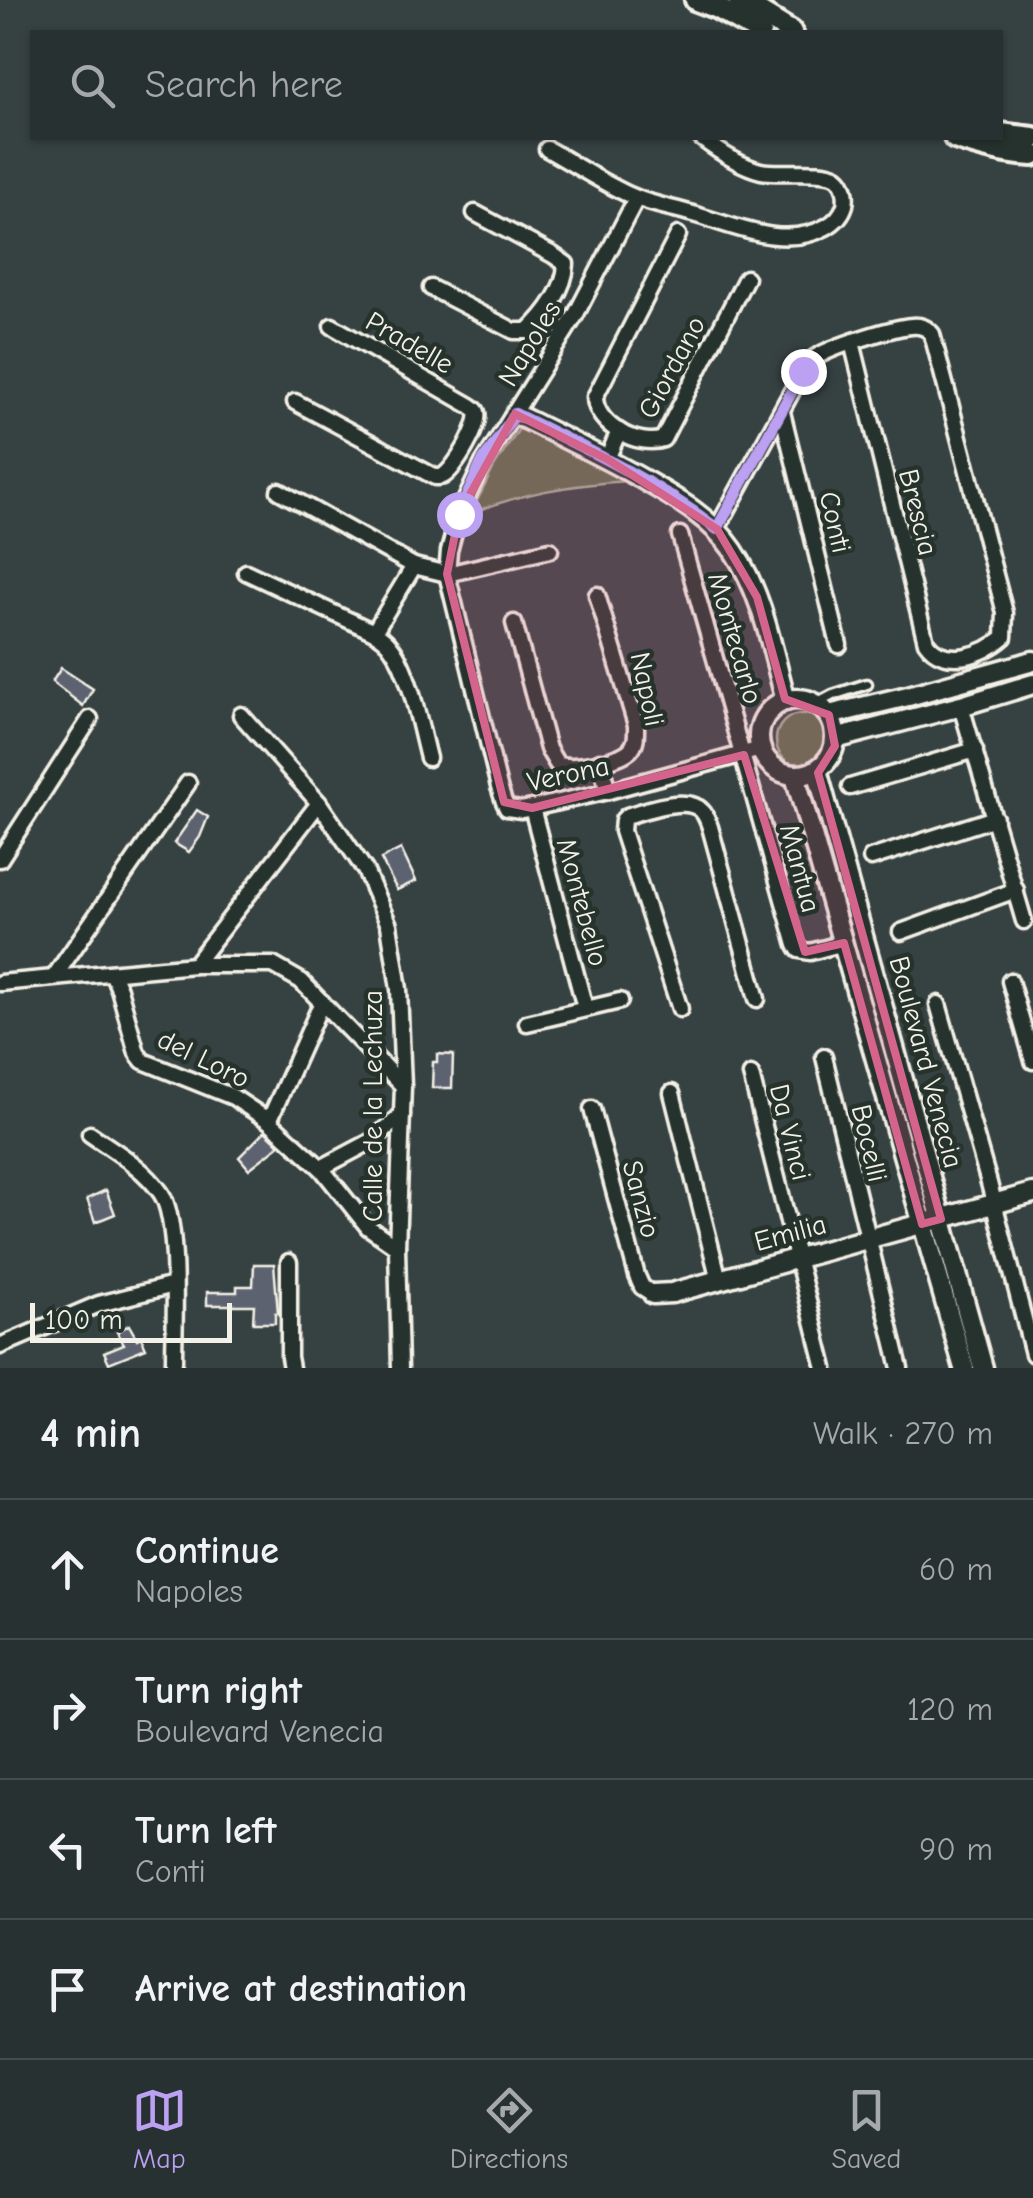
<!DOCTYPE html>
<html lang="en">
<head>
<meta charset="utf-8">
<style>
	:root { --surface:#283131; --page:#303939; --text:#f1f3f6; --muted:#a5a9ab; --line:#444c4d; --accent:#bca0f2 }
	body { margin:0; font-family:"Comic Neue",sans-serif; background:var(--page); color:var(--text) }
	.scale { position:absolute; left:30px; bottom:25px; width:202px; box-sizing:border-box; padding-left:10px; border:5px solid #f4f1e8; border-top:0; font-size:28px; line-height:35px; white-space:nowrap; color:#f4f1e8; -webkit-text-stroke:8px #26332d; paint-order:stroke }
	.stop { position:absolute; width:30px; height:30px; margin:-22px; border:8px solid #bca0f2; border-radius:50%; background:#fff }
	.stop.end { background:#bca0f2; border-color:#fff; box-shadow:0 2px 10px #0008 }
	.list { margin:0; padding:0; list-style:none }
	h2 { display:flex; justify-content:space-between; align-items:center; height:130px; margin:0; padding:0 40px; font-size:42px }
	h2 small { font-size:32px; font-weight:400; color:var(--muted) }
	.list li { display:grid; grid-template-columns:65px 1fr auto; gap:30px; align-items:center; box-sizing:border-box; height:140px; padding:0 40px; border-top:2px solid var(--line) }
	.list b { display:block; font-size:38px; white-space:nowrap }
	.list p { margin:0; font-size:32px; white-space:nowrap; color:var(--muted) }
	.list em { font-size:32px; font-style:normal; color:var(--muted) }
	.icon { flex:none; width:55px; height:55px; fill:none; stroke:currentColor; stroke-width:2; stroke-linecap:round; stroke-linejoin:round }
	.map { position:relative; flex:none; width:1033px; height:1368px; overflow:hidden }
	.search { position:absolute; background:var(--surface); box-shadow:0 2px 8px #0004; left:30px; right:30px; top:30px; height:110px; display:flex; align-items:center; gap:25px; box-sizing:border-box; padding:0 35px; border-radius:0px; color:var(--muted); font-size:38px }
	.sheet { height:690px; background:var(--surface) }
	nav { display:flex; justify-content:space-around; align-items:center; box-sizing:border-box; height:140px; border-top:2px solid var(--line); background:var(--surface); font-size:28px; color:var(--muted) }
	nav a { display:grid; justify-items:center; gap:5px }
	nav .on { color:var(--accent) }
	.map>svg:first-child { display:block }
</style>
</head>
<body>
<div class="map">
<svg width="1033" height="1368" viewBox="0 0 1033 1368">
	<rect width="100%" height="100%" fill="#364141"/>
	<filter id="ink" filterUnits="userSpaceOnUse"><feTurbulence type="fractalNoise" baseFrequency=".01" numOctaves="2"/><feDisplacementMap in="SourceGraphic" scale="20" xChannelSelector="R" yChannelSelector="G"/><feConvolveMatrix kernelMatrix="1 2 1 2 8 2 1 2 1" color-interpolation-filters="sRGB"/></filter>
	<g filter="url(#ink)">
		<!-- green -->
		<g fill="#5e6b4d" stroke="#a9ae9a" stroke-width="2.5">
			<path d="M521 426H526L627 481C569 485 526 492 471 513L494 467Z"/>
			<circle cx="802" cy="740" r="26"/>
		</g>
		<!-- building -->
		<g fill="#5d6270" stroke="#f4f1e8" stroke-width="2.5">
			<path d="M61 668 93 689 83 706 52 682Z"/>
			<path d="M197 810 208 817 200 837 189 852 174 843Z"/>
			<path d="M401 849 416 881 397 890 381 859Z"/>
			<path d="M437 1054 453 1055 452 1088H432L433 1062H437Z"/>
			<path d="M265 1131 280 1145 249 1169 239 1157Z"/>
			<path d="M106 1190 115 1214 95 1222 87 1199Z"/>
			<path d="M254 1264H274L278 1313H275V1323H253L254 1305H207V1292H237V1286H253Z"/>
			<path d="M129 1325 137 1339 141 1337 146 1348 109 1363 104 1352 124 1344 117 1332Z"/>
		</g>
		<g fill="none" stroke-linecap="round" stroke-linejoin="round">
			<!-- service casing -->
			<g stroke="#f4f1e8" stroke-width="15">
				<path id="service" d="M816 704 833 695 867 684"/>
			</g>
			<!-- minor casing -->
			<g stroke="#f4f1e8" stroke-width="21">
				<g id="minor">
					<path d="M547 149C576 165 604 184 634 197 652 205 674 208 693 214 735 226 784 250 826 227 835 222 842 215 845 205 847 196 845 183 837 177 824 168 779 175 761 171 740 166 718 151 701 138"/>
					<path d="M636 199 575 316 483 463 459 514 449 551 447 574 499 787 504 802 507 808 521 810 532 808 608 791 761 749"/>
					<path d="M678 235 595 397C595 425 638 448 663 439L746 278"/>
					<path d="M431 288 514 331H528C546 314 565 289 566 264L553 255 475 213"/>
					<path d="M295 402 435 477C438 477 441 477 443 476 455 469 481 425 477 412 476 409 473 408 471 406L332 326"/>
					<path d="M782 412 839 645"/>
					<path d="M607 459 619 431"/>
					<path d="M279 491 414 566 447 574 550 550"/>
					<path d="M717 529 803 371C805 368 811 361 813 359 828 348 902 323 919 326 927 328 927 329 932 334L1005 613 1004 637C984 655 944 669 926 642L852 342"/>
					<path d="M680 535 796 945 799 950 810 952 844 943"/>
					<path d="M246 572 374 632C381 636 387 640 392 648 410 672 420 727 428 758"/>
					<path d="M514 623 548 749 557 764C571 770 618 761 630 750 637 743 636 734 636 725L597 595"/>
					<path d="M374 632 414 566"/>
					<path d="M961 706 1024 921"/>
					<path d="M241 715 319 803 365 870 389 925 399 989 403 1086 397 1247 400 1368"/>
					<path d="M600 761 608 791"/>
					<path d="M850 787 975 750"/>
					<path d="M532 808 585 1008"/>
					<path d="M871 858 995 818"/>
					<path d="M0 859 90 719"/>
					<path d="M901 932 1016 890"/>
					<path d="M194 965 319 803"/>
					<path d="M112 973 119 989 137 1053 143 1061 233 1097 269 1121 321 1168 368 1227 397 1247"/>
					<path d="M54 977 188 783"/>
					<path d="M1010 981 1033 1061"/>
					<path d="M0 983 194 965H273L301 981 403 1086"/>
					<path d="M938 1004 989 1183 1033 1354"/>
					<path d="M680 1009 622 831 623 820 627 816C645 810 688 795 702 811 705 814 709 824 710 827L757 999"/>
					<path d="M527 1023 620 1001"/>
					<path d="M824 1057 900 1368"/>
					<path d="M751 1075 825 1368"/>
					<path d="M672 1093 719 1280"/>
					<path d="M592 1109 637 1276 642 1287 653 1294"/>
					<path d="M269 1121 322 1002"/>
					<path d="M90 1134C116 1152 143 1167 161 1193 180 1221 174 1325 174 1362"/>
					<path d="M321 1168 370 1142 402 1115"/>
					<path d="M289 1262V1357L291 1368"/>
					<path d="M0 1346 99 1304 174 1285"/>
				</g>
			</g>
			<!-- tertiary casing -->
			<g stroke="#f4f1e8" stroke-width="25">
				<g id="tertiary">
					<path d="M515 414C558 435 602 456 644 480 677 499 711 518 733 550 763 594 772 650 786 701"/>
					<circle cx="797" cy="737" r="38"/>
					<path d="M829 715 908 696 1033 661"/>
					<path d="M835 739 961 706 1033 684"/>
					<path d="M817 770 983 1368"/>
					<path d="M795 776 964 1368"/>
					<path d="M653 1294 672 1293 1033 1193"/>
				</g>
			</g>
			<!-- secondary casing -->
			<g stroke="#f4f1e8" stroke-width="28">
				<g id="secondary">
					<path d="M696 0 717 8 760 32"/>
					<path d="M739 0 791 32"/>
					<path d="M1000 134 1033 138"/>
					<path d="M955 138C981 147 1006 154 1033 155"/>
				</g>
			</g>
			<!-- service -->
			<use href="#service" stroke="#26332d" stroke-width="8"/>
			<!-- minor -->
			<use href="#minor" stroke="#26332d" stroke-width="14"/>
			<!-- tertiary -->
			<use href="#tertiary" stroke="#26332d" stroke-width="18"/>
			<!-- secondary -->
			<use href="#secondary" stroke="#26332d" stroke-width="20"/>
		</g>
	</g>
	<g fill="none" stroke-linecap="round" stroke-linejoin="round" filter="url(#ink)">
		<!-- route -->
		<path stroke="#bca0f2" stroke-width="12" d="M459 514 482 463 515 414C585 448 655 481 717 529L803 371"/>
	</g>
	<!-- marked area -->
	<path fill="#d4648c" fill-opacity="0.2" stroke="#d4648c" stroke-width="8" stroke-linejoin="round" d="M515 414 607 459 717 529 757 597 785 699 829 715 835 746 818 773 941 1219 922 1224 844 943 805 952 744 755 532 808 504 802 447 574 459 514Z"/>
	<g text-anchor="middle" stroke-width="9" stroke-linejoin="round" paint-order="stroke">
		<!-- street labels -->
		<g font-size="28" fill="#f4f1e8" stroke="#26332d">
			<text transform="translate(410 342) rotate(30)" y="10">Pradelle</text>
			<text transform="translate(529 343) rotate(-59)" y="10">Napoles</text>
			<text transform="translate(671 367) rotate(-62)" y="10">Giordano</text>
			<text transform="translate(919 512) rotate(76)" y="10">Brescia</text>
			<text transform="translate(836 522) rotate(77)" y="10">Conti</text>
			<text transform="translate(736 638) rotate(74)" y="10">Montecarlo</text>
			<text transform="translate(648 689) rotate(78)" y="10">Napoli</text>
			<text transform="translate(568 773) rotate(-12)" y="10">Verona</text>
			<text transform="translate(801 868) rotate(75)" y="10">Mantua</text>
			<text transform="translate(583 902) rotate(75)" y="10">Montebello</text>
			<text transform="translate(204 1058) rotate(26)" y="10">del Loro</text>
			<text transform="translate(927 1062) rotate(75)" y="10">Boulevard Venecia</text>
			<text transform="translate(372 1106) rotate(-90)" y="10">Calle de la Lechuza</text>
			<text transform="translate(791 1132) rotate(76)" y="10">Da Vinci</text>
			<text transform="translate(870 1143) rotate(77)" y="10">Bocelli</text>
			<text transform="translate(642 1199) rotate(75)" y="10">Sanzio</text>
			<text transform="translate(790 1232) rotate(-15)" y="10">Emilia</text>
		</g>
	</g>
</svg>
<div class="scale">100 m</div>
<div class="stop" style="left:459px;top:514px"></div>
<div class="stop end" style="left:803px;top:371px"></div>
<div class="search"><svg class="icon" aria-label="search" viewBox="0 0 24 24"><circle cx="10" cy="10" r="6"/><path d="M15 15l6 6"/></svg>Search here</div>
</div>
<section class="sheet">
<h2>4 min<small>Walk · 270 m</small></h2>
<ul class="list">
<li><svg class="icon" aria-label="ahead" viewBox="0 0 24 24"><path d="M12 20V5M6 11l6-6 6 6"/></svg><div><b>Continue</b><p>Napoles</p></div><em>60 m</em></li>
<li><svg class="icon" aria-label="right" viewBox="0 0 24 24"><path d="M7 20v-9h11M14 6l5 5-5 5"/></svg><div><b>Turn right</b><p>Boulevard Venecia</p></div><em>120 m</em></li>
<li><svg class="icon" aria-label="left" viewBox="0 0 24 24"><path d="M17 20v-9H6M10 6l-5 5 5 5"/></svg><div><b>Turn left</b><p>Conti</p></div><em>90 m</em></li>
<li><svg class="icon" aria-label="arrive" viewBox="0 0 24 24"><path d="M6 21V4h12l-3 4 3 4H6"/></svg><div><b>Arrive at destination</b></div></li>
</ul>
</section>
<nav>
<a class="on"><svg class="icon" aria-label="map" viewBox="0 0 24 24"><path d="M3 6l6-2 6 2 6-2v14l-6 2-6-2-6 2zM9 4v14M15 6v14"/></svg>Map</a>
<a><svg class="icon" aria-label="directions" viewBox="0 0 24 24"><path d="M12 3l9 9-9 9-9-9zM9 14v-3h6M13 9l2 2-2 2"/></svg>Directions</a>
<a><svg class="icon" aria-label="saved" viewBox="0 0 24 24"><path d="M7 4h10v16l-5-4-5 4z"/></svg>Saved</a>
</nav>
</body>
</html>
